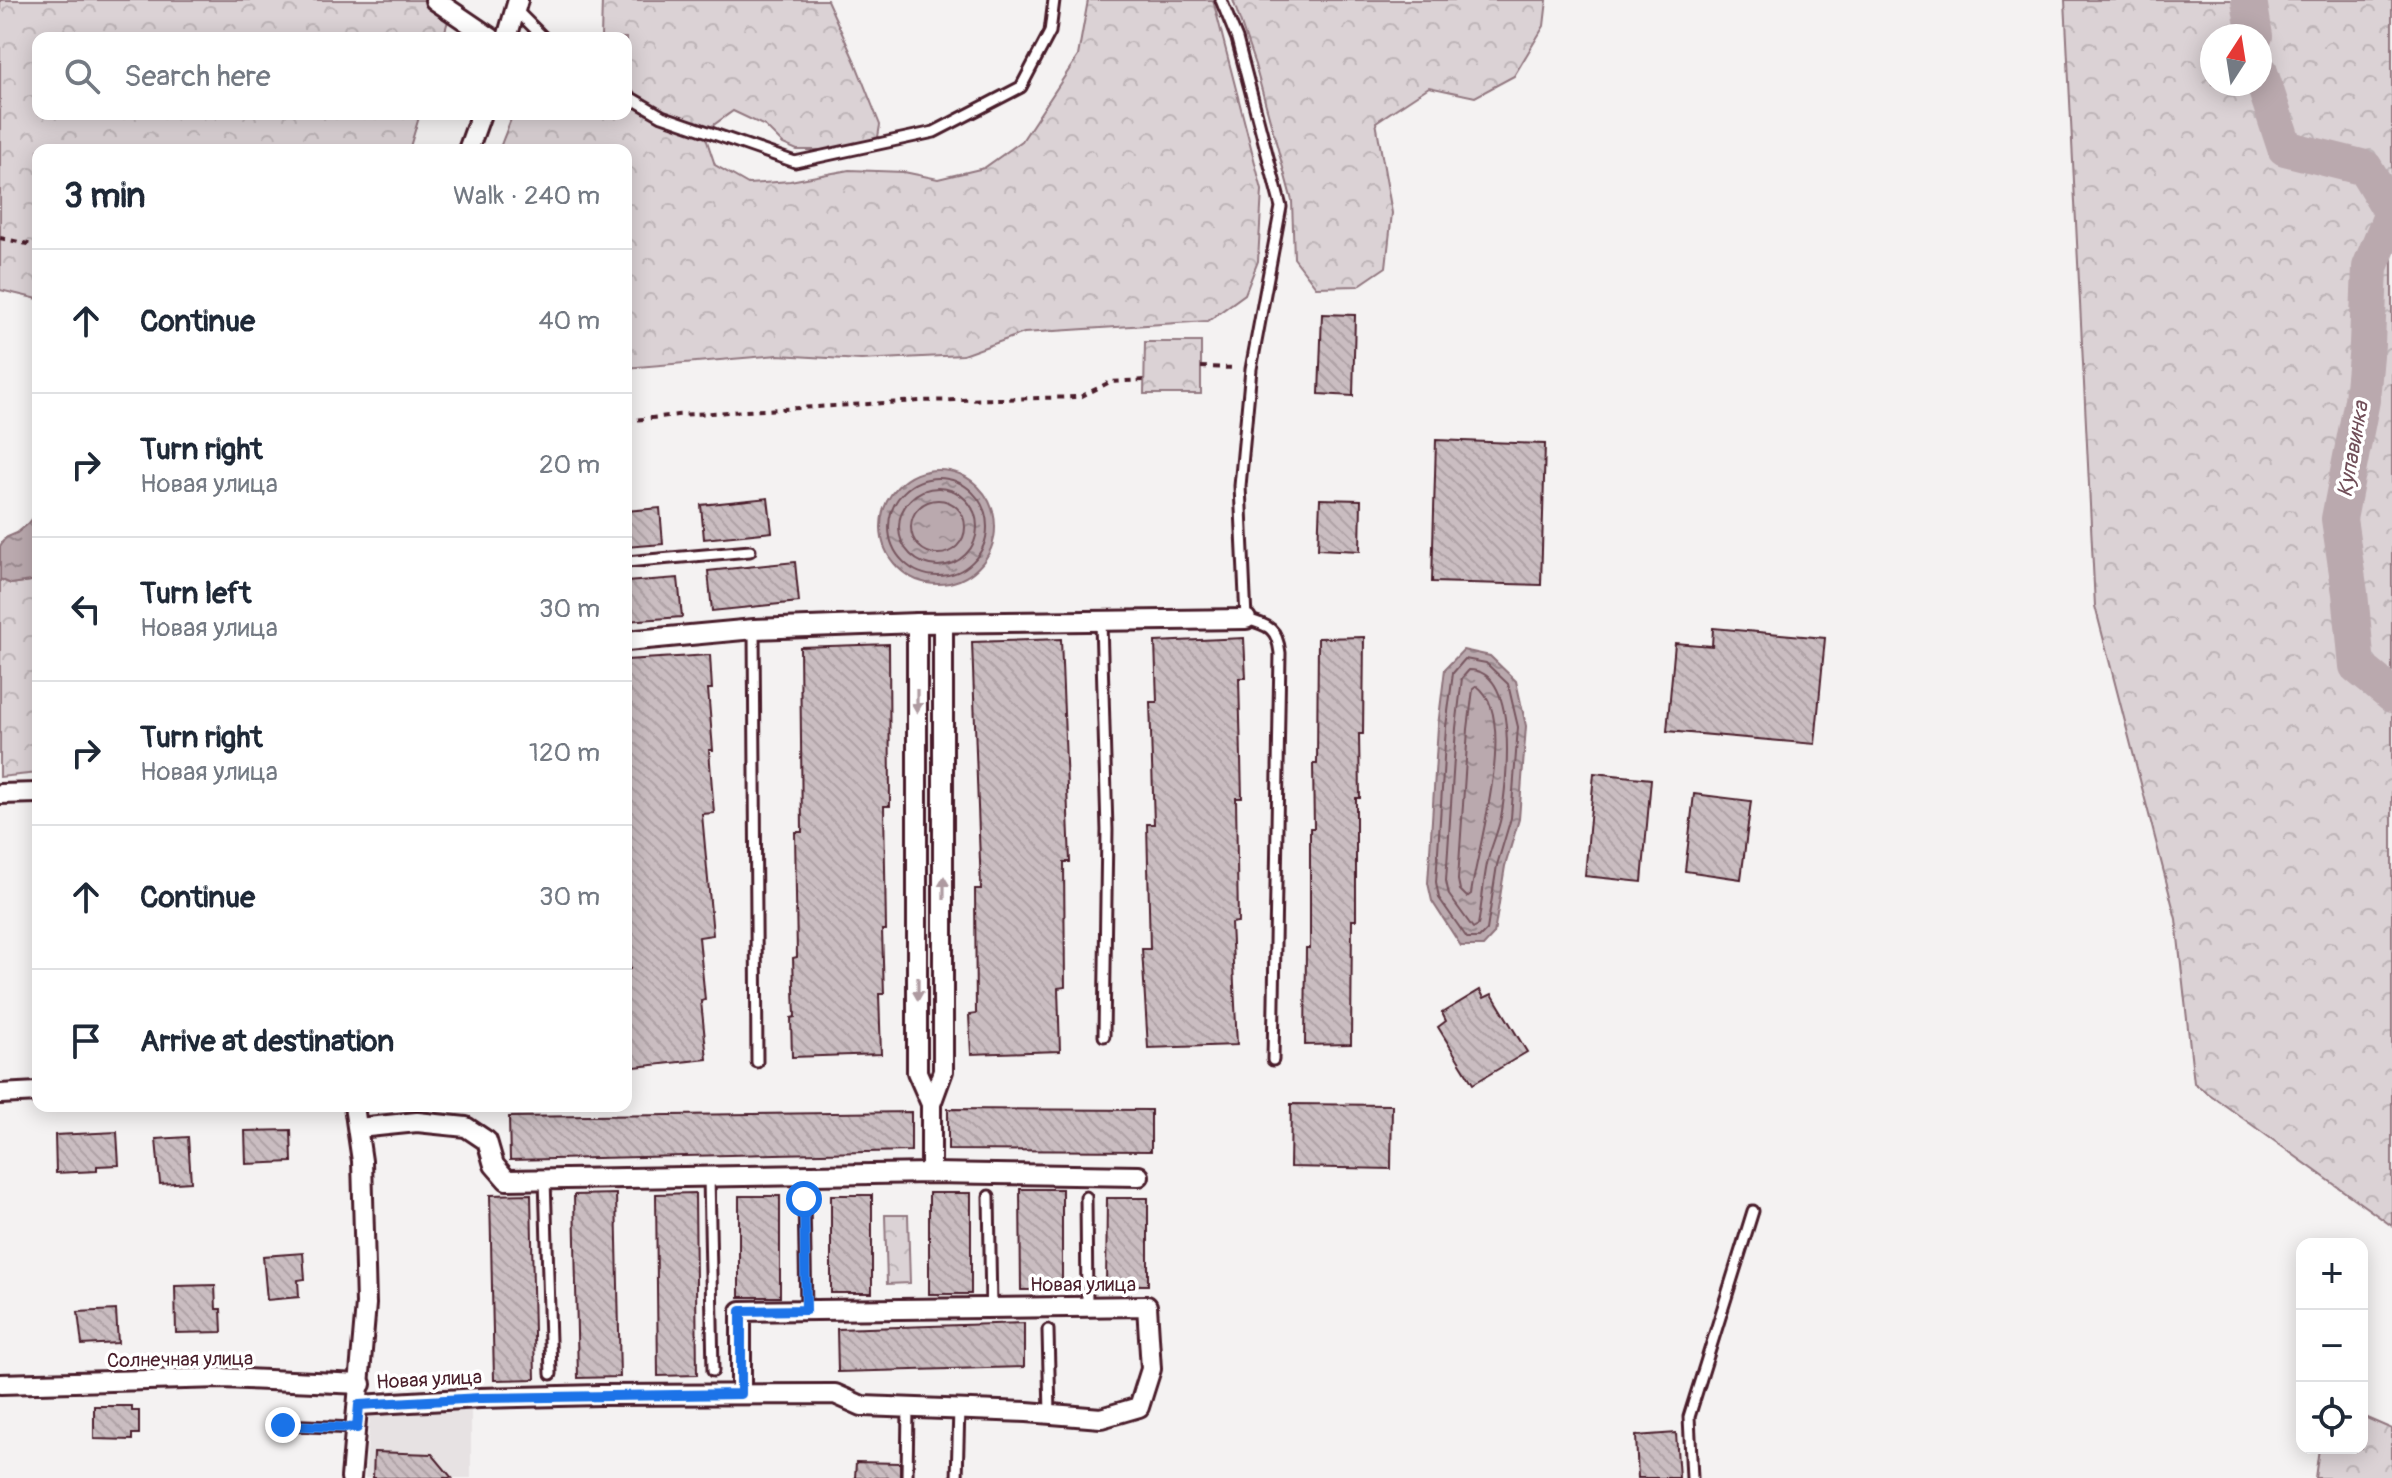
<!DOCTYPE html>
<html lang="en">
<head>
<meta charset="utf-8">
<style>
	:root { --surface:#fff; --page:#f2f2f3; --text:#1f2937; --muted:#747a83; --line:#e0e1e3 }
	body { margin:0; font-family:Pangolin,sans-serif; background:var(--page); color:var(--text) }
	.controls { position:absolute; right:24px; bottom:24px; display:grid; overflow:hidden; border-radius:16px; box-shadow:0 4px 20px #0003 }
	.controls button { width:72px; height:72px; display:grid; place-items:center; padding:0; border:0; border-bottom:2px solid var(--line); background:var(--surface); color:var(--text); font:40px sans-serif }
	.compass { position:absolute; left:2200px; top:24px; width:72px; height:72px; border-radius:50%; background:var(--surface); box-shadow:0 4px 20px #0003; rotate:12deg }
	.stop { position:absolute; width:24px; height:24px; margin:-18px; border:6px solid #1a73e8; border-radius:50%; background:#fff }
	.stop.end { background:#1a73e8; border-color:#fff; box-shadow:0 2px 8px #0008 }
	.list { margin:0; padding:0; list-style:none }
	h2 { display:flex; justify-content:space-between; align-items:center; height:104px; margin:0; padding:0 32px; font-size:34px }
	h2 small { font-size:26px; font-weight:400; color:var(--muted) }
	.list li { display:grid; grid-template-columns:52px 1fr auto; gap:24px; align-items:center; box-sizing:border-box; height:144px; padding:0 32px; border-top:2px solid var(--line) }
	.list b { display:block; font-size:30px; white-space:nowrap }
	.list p { margin:0; font-size:26px; white-space:nowrap; color:var(--muted) }
	.list em { font-size:26px; font-style:normal; color:var(--muted) }
	.icon { flex:none; width:44px; height:44px; fill:none; stroke:currentColor; stroke-width:2; stroke-linecap:round; stroke-linejoin:round }
	.map { position:relative; flex:none; width:2392px; height:1478px; overflow:hidden }
	.search { position:absolute; background:var(--surface); box-shadow:0 4px 20px #0003; left:32px; top:32px; width:600px; height:88px; display:flex; align-items:center; gap:20px; box-sizing:border-box; padding:0 28px; border-radius:16px; color:var(--muted); font-size:30px }
	.panel { position:absolute; background:var(--surface); box-shadow:0 4px 20px #0003; left:32px; top:144px; width:600px; height:968px; border-radius:16px }
	.map>svg:first-child { display:block }
</style>
</head>
<body>
<div class="map">
<svg width="2392" height="1478" viewBox="0 0 2392 1478">
	<defs>
		<pattern id="forest-crowns" width="20" height="18" patternUnits="userSpaceOnUse" patternTransform="scale(2)"><rect width="20" height="18" fill="#dbd2d5"/><path d="M2 6a3 3 0 1 1 6 0M12 15a3 3 0 1 1 6 0" fill="none" stroke="#bdb4b7"/></pattern>
		<pattern id="water-ripples" width="26" height="14" patternUnits="userSpaceOnUse" patternTransform="scale(2)"><rect width="26" height="14" fill="#baa9ae"/><path d="M2 4q2-2 4 0t4 0M15 11q2-2 4 0t4 0" fill="none" stroke="#99898e"/></pattern>
		<pattern id="building-back-hatch" width="6" height="6" patternUnits="userSpaceOnUse" patternTransform="scale(2)"><rect width="6" height="6" fill="#cabdc1"/><path d="M-1 5l2 2M0 0l6 6M5-1l2 2" fill="none" stroke="#afa2a6"/></pattern>
	</defs>
	<rect width="100%" height="100%" fill="#f4f2f2"/>
	<filter id="ink" filterUnits="userSpaceOnUse"><feTurbulence type="fractalNoise" baseFrequency=".0125" numOctaves="2"/><feDisplacementMap in="SourceGraphic" scale="16" xChannelSelector="R" yChannelSelector="G"/><feConvolveMatrix kernelMatrix="1 2 1 2 8 2 1 2 1" color-interpolation-filters="sRGB"/></filter>
	<g filter="url(#ink)">
		<!-- built -->
		<path fill="#e7e2e3" d="M471 1406V1478H365L370 1413Z"/>
		<!-- forest -->
		<g fill="url(#forest-crowns)" stroke="#927880" stroke-width="2" fill-rule="evenodd">
			<path d="M0 0H454L443 38H38V114H420L409 150H38V299L0 290Z"/>
			<path d="M602 0H827L855 62 880 125 877 143 842 150H797L783 144 765 126 733 111 704 132 715 165 748 184 790 181 849 170 904 172 938 179 984 168 1022 141 1078 56 1088 0H1213L1262 190 1258 261 1245 294 1208 321 1024 333 963 355 861 360 778 355 626 368V150H499L513 114H626V38H601Z"/>
			<path d="M1233 0H1547L1544 26 1514 76 1475 97 1429 87 1376 122 1392 213 1386 267 1358 286 1316 287 1294 258 1292 201 1255 65Z"/>
			<path d="M2065 0H2392V1226L2194 1083 2176 919 2095 606ZM2212 36H2260V84H2212Z"/>
			<path d="M1145 342H1201V394H1144Z"/>
			<path d="M0 579 11 584 38 580V773L0 777Z"/>
			<path d="M885 1215H908L910 1283 887 1284Z"/>
			<path d="M2362 1416 2392 1429V1478H2315L2319 1448H2362Z"/>
		</g>
		<!-- water -->
		<g fill="url(#water-ripples)" stroke="#8d727a" stroke-width="2">
			<circle cx="938" cy="527" r="57"/>
			<path d="M38 512V580L11 584 0 579V546L5 538 17 533 29 523Z"/>
			<path d="M1463 650 1490 656 1516 681 1526 726 1519 819 1505 866 1494 934 1483 946H1461L1432 901 1428 883 1438 726 1445 669Z"/>
		</g>
		<g fill="none" stroke-linecap="round" stroke-linejoin="round">
			<!-- shore -->
			<g stroke="#77565f" stroke-width="2">
				<circle cx="938" cy="527" r="49"/>
				<circle cx="938" cy="527" r="39"/>
				<circle cx="938" cy="527" r="27"/>
				<path d="M1465 659 1486 663 1508 684 1518 727 1511 818 1497 865 1487 930 1479 938H1467L1439 898 1436 882 1446 727 1453 673Z"/>
				<path d="M1469 670C1520 670 1507 784 1501 817 1498 833 1490 848 1487 864 1483 884 1482 904 1478 925L1473 928 1449 895 1446 881 1456 728 1462 678Z"/>
				<path d="M1477 686C1519 716 1477 849 1471 894L1467 897 1460 890 1458 880 1468 729 1473 689Z"/>
			</g>
			<!-- river -->
			<g stroke="#baa9ae" stroke-width="36">
				<path d="M2249 0 2255 36"/>
				<path d="M2260 72 2285 148 2365 168 2392 213 2370 267 2367 344 2362 400 2339 519 2350 593 2357 666 2392 695"/>
			</g>
		</g>
		<!-- building -->
		<g fill="url(#building-back-hatch)" stroke="#4a1f2b" stroke-width="2">
			<path d="M1322 314 1355 315 1353 396 1319 394Z"/>
			<path d="M1436 440 1545 444 1541 585 1432 582Z"/>
			<path d="M768 498 772 532 704 539 701 505Z"/>
			<path d="M1320 499 1361 500 1360 551 1318 549Z"/>
			<path d="M660 508 663 544 626 547V511Z"/>
			<path d="M795 562 799 602 712 611 708 571Z"/>
			<path d="M678 578 682 617 626 621V582Z"/>
			<path d="M1713 628 1825 638 1815 744 1667 731 1675 643 1712 646Z"/>
			<path d="M1364 637 1363 734H1359L1360 798H1356V920H1352L1351 1044 1305 1045 1306 948H1310V828H1314L1313 764H1317L1318 638Z"/>
			<path d="M1244 638 1246 678H1239L1242 798H1236L1238 922 1231 923 1237 1045 1148 1048 1142 949H1150L1147 824H1154L1150 702H1157L1155 642Z"/>
			<path d="M1061 639 1070 862H1064L1065 987 1058 988 1060 1051 971 1054 969 1015 976 1014 975 889H981L972 642Z"/>
			<path d="M889 644 890 806H884L886 930H882L884 994H879L881 1054 792 1057 791 1018 795 1017 793 958 797 957 795 832H802L800 647Z"/>
			<path d="M710 655 712 689H708L713 750H709L714 813 702 814 713 935 699 937 705 1000 701 1001 707 1059 626 1068V970L630 969 626 929V721H629L626 660Z"/>
			<path d="M1594 773 1651 779 1642 882 1585 876Z"/>
			<path d="M1694 794 1751 801 1741 879 1685 871Z"/>
			<path d="M1480 990 1484 998 1492 994 1527 1052 1473 1084 1438 1027 1446 1021 1442 1013Z"/>
			<path d="M1291 1104 1392 1105 1391 1169 1290 1167Z"/>
			<path d="M948 1109 1151 1110V1151L948 1150Z"/>
			<path d="M911 1112V1151L510 1160 509 1117Z"/>
			<path d="M291 1130 292 1162 246 1164 245 1131Z"/>
			<path d="M117 1132 119 1165 97 1166V1171L56 1173 55 1135Z"/>
			<path d="M188 1137 191 1182 160 1184 156 1139Z"/>
			<path d="M1020 1189H1062V1290H1021Z"/>
			<path d="M695 1193 697 1375 658 1376 656 1194Z"/>
			<rect x="929" y="1193" width="42" height="101"/>
			<path d="M531 1194 535 1379 494 1380 490 1195Z"/>
			<path d="M616 1194 620 1377 578 1378 574 1195Z"/>
			<rect x="831" y="1195" width="41" height="98"/>
			<rect x="739" y="1196" width="41" height="101"/>
			<path d="M1107 1198H1148V1285H1106Z"/>
			<path d="M303 1253 305 1279 298 1280 299 1297 267 1300 263 1256Z"/>
			<path d="M215 1285 216 1309H221L222 1332 176 1333 175 1286Z"/>
			<path d="M116 1310 118 1343 82 1345 78 1312Z"/>
			<path d="M1024 1323V1367L838 1372 837 1329Z"/>
			<path d="M94 1406H132V1411H139V1434H132V1440L94 1439Z"/>
			<path d="M1676 1433 1679 1478H1638L1636 1436Z"/>
			<path d="M374 1452 432 1454 452 1478H373Z"/>
			<path d="M856 1462 900 1463V1478H855Z"/>
		</g>
		<g fill="none" stroke-linecap="round" stroke-linejoin="round">
			<!-- service casing -->
			<g stroke="#4a1f2b" stroke-width="15">
				<g id="service">
					<path d="M1221 0 1237 39 1281 207 1251 369 1240 486 1246 619C1270 626 1277 628 1280 653L1273 1060"/>
					<path d="M516 10 544 38"/>
					<path d="M626 95 662 116 795 162 934 132 1021 87 1050 32 1054 0"/>
					<path d="M626 562 750 551"/>
					<path d="M1101 622 1107 830 1104 1036"/>
					<path d="M754 629 757 1062"/>
					<path d="M709 1176 713 1371"/>
					<path d="M545 1179 551 1374"/>
					<path d="M989 1196 991 1307"/>
					<path d="M1086 1197 1087 1306"/>
					<path d="M804 1199 806 1310"/>
					<path d="M1048 1330 1050 1414"/>
					<path d="M283 1425 355 1428"/>
					<path d="M907 1478 908 1407"/>
					<path d="M957 1478 959 1409"/>
					<path d="M1692 1478 1689 1417 1753 1211"/>
				</g>
			</g>
			<!-- minor casing -->
			<g stroke="#4a1f2b" stroke-width="24">
				<g id="minor">
					<path d="M435 0 491 38"/>
					<path d="M507 38 518 0"/>
					<path d="M468 150 481 114"/>
					<path d="M917 623V1072L931 1104"/>
					<path d="M626 641 754 629 917 623 1246 619"/>
					<path d="M0 794 38 793"/>
					<path d="M0 1094 38 1092"/>
					<path d="M358 1128 417 1122 466 1127 487 1141 494 1165 507 1180 931 1173 1139 1176"/>
					<path d="M931 1173V1104L943 1071V624"/>
					<path d="M0 1384 222 1378 361 1384"/>
					<path d="M359 1405 480 1398 600 1395 835 1394 862 1406 1027 1412 1101 1418 1139 1407 1151 1369 1147 1306 741 1311V1394"/>
					<path d="M351 1478 366 1304 362 1161 354 1106"/>
				</g>
			</g>
			<!-- path -->
			<g stroke="#4a1f2b" stroke-width="4" stroke-dasharray="6 6" stroke-linecap="butt">
				<path d="M0 238 38 246"/>
				<path d="M1201 367 1237 368"/>
				<path d="M626 421 677 415 920 401 1080 397 1110 382 1144 380"/>
			</g>
			<!-- service -->
			<use href="#service" stroke="#fff" stroke-width="9"/>
			<!-- minor -->
			<use href="#minor" stroke="#fff" stroke-width="18"/>
		</g>
		<!-- one-way arrows -->
		<defs><path id="oneway-solid" d="M-6-.8H1V-3.2L6.5 0L1 3.2V.8H-6Z" transform="scale(2)"/></defs>
		<g fill="#ae9aa0">
			<use href="#oneway-solid" transform="translate(917 701) rotate(90)"/>
			<use href="#oneway-solid" transform="translate(944 888) rotate(-90)"/>
			<use href="#oneway-solid" transform="translate(918 989) rotate(90)"/>
		</g>
	</g>
	<g fill="none" stroke-linecap="round" stroke-linejoin="round" filter="url(#ink)">
		<!-- route -->
		<path stroke="#1a73e8" stroke-width="10" d="M283 1425 357 1428 359 1405 480 1398 741 1394V1311L806 1310 804 1199"/>
	</g>
	<g text-anchor="middle" stroke-width="7" stroke-linejoin="round" paint-order="stroke">
		<!-- street labels -->
		<g font-size="20" fill="#4a1f2b" stroke="#fff">
			<text x="1083" y="1291">Новая улица</text>
			<text transform="translate(180 1359) rotate(-1)" y="7">Солнечная улица</text>
			<text transform="translate(429 1379) rotate(-3)" y="7">Новая улица</text>
		</g>
		<!-- water labels -->
		<g font-size="22" font-style="italic" fill="#714f59" stroke="#fff">
			<text transform="translate(2352 449) rotate(-80)" y="8">Купавинка</text>
		</g>
	</g>
</svg>
<div class="controls">
<button>+</button>
<button>−</button>
<button><svg class="icon" aria-label="locate" viewBox="0 0 24 24"><circle cx="12" cy="12" r="6"/><path d="M12 2v4M12 18v4M2 12h4M18 12h4"/></svg></button>
</div>
<svg class="compass" viewBox="-18 -18 36 36"><path d="M0-13l5 13h-10z" fill="#e53935"/><path d="M0 13l5-13h-10z" fill="#747a83"/></svg>
<div class="stop" style="left:804px;top:1199px"></div>
<div class="stop end" style="left:283px;top:1425px"></div>
<div class="search"><svg class="icon" aria-label="search" viewBox="0 0 24 24"><circle cx="10" cy="10" r="6"/><path d="M15 15l6 6"/></svg>Search here</div>
<section class="panel">
<h2>3 min<small>Walk · 240 m</small></h2>
<ul class="list">
<li><svg class="icon" aria-label="ahead" viewBox="0 0 24 24"><path d="M12 20V5M6 11l6-6 6 6"/></svg><div><b>Continue</b></div><em>40 m</em></li>
<li><svg class="icon" aria-label="right" viewBox="0 0 24 24"><path d="M7 20v-9h11M14 6l5 5-5 5"/></svg><div><b>Turn right</b><p>Новая улица</p></div><em>20 m</em></li>
<li><svg class="icon" aria-label="left" viewBox="0 0 24 24"><path d="M17 20v-9H6M10 6l-5 5 5 5"/></svg><div><b>Turn left</b><p>Новая улица</p></div><em>30 m</em></li>
<li><svg class="icon" aria-label="right" viewBox="0 0 24 24"><path d="M7 20v-9h11M14 6l5 5-5 5"/></svg><div><b>Turn right</b><p>Новая улица</p></div><em>120 m</em></li>
<li><svg class="icon" aria-label="ahead" viewBox="0 0 24 24"><path d="M12 20V5M6 11l6-6 6 6"/></svg><div><b>Continue</b></div><em>30 m</em></li>
<li><svg class="icon" aria-label="arrive" viewBox="0 0 24 24"><path d="M6 21V4h12l-3 4 3 4H6"/></svg><div><b>Arrive at destination</b></div></li>
</ul>
</section>
</div>
</body>
</html>
